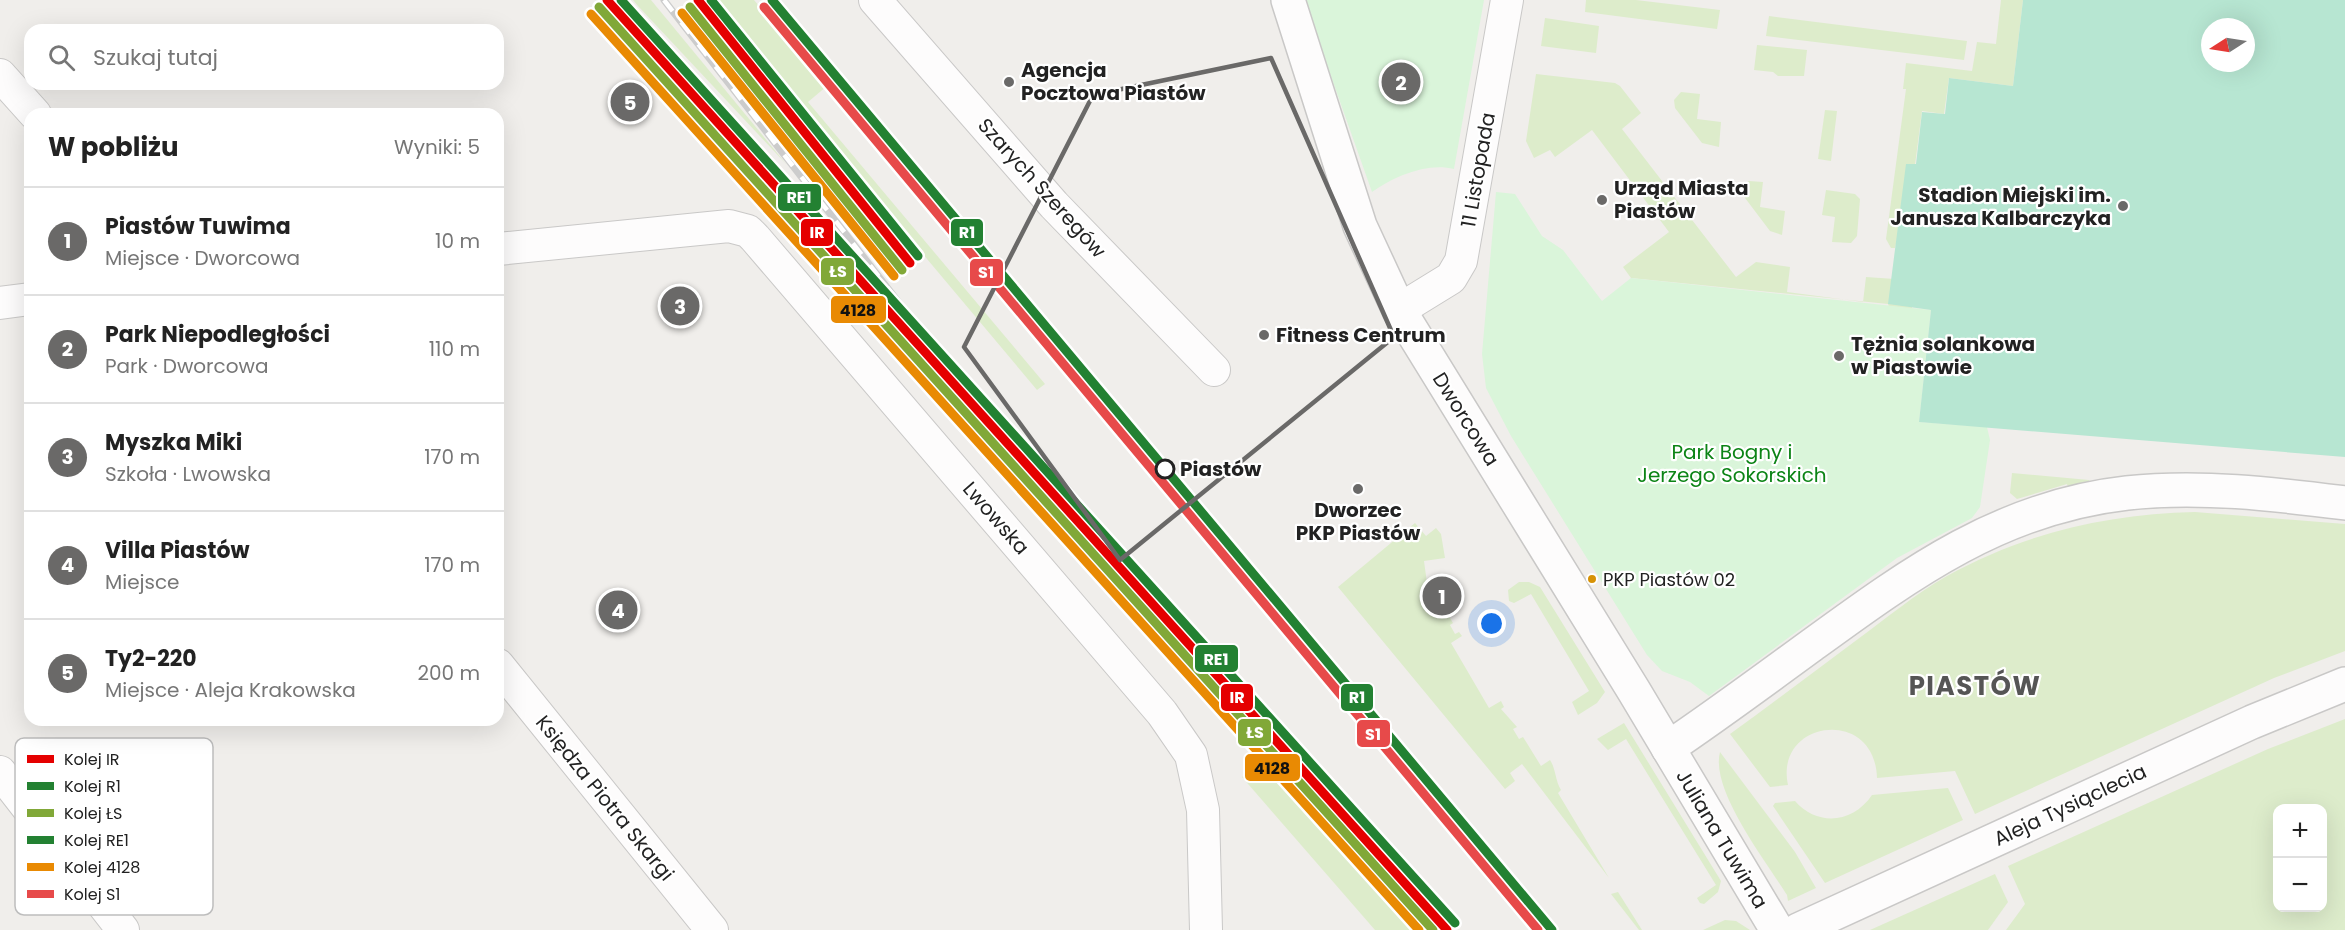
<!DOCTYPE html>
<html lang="pl">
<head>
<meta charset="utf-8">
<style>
	:root { --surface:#fff; --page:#f6f6f6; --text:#222; --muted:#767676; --line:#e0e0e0; --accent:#6a6968 }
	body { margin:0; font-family:Poppins,sans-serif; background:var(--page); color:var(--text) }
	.controls { position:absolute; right:18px; bottom:18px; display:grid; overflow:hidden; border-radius:12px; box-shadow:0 6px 24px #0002 }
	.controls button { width:54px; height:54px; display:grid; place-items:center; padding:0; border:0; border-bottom:2px solid var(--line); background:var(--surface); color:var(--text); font:30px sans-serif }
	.compass { position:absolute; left:2201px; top:18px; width:54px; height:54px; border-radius:50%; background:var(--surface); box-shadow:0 6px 24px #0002; rotate:258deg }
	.you { position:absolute; left:1492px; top:624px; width:21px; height:21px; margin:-15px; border:4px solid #fff; border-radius:50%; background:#1a73e8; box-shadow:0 0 0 9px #1a73e833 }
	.badge { display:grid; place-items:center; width:39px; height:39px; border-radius:50%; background:var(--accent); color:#fff; font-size:20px; font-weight:700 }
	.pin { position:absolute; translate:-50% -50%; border:3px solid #fff; box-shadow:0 2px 6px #0006 }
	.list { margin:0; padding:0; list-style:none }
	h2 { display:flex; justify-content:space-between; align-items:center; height:78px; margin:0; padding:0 24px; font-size:26px }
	h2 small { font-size:20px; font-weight:400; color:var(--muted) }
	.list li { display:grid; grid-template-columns:39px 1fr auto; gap:18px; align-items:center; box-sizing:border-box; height:108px; padding:0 24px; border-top:2px solid var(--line) }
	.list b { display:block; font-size:22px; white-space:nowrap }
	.list p { margin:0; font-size:20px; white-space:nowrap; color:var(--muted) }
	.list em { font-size:20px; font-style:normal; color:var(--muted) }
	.icon { flex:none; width:33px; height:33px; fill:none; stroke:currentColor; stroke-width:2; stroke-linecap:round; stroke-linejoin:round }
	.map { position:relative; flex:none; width:2345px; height:930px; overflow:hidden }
	.search { position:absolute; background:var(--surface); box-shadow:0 6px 24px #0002; left:24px; top:24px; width:480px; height:66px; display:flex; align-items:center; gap:15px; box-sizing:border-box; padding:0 21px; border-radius:18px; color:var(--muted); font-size:22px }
	.panel { position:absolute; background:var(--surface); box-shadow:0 6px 24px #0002; left:24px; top:108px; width:480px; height:618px; border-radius:18px }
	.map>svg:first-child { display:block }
</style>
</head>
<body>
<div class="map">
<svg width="2345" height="930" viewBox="0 0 2345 930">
	<rect width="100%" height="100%" fill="#f0eeeb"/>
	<!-- grass -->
	<g fill="#ddeccb" fill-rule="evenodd">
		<path d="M633 0H651L787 165 638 6Z"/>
		<path d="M717 0H754L827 86 808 102 1045 384 1037 390 854 172Z"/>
		<path d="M1586 0H1636L1720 10 1717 29 1585 12Z"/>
		<path d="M2001 0H2023L2013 86 1949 78 1944 114 1922 111 1915 165 1895 248H1891L1886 239 1906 89H1903L1906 63 1972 71 1977 42 1996 44Z"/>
		<path d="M1769 16 1967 41 1964 60 1766 36Z"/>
		<path d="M1545 18 1599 26 1596 53 1541 46Z"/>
		<path d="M1757 45 1807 50 1804 76H1778L1773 72 1754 70Z"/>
		<path d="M1536 74 1615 83 1620 86 1641 113 1622 129 1736 277 1756 262 1790 267 1787 292 1863 302 1866 277 1909 280 1922 397 1888 304 1631 278 1623 267 1669 232 1592 130 1555 157 1550 150 1534 158 1526 141Z"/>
		<path d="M1681 92 1700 94 1697 119 1721 122 1719 147 1702 143 1675 108 1674 100Z"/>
		<path d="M1825 110 1837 111 1831 161 1818 159Z"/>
		<path d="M1749 181 1763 182 1760 207 1785 211 1782 235 1770 231 1742 194 1743 185Z"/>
		<path d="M1826 190 1855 194 1860 199 1857 236 1851 243 1832 242 1835 217 1822 215Z"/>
		<path d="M2012 473 2089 480 2090 483 2068 487 2067 484 2017 499 2010 493Z"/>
		<path d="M2195 512 2345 524V651L2274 678 1975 814 1955 771 1877 778C1875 706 1774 720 1788 785L1770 787 1730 734C1773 703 1815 671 1858 639 1887 618 1915 594 1947 576 2024 533 2108 514 2195 512Z"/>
		<path d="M1415 523 1426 536 1436 528 1441 534 1445 558 1424 561 1427 583 1448 581V585L1434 588 1436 604 1450 603 1447 613 1453 623 1450 625 1455 634 1459 632 1462 636 1451 643 1489 708 1501 701 1504 707 1501 709 1517 727 1513 729 1519 739 1523 737 1541 766 1550 760C1556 769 1555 780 1561 790L1558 793 1609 878 1522 764 1510 773 1515 781 1505 789 1338 587Z"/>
		<path d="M1519 582H1529L1540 587 1605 692 1597 703 1578 715 1572 702 1589 691 1531 594 1514 603 1509 601 1508 590Z"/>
		<path d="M2345 719V930H2006L2025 904 2008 866 2268 749ZM2278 808H2322V908H2278Z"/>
		<path d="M1624 723 1721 881 1718 892 1704 904 1700 903 1697 898 1716 885 1626 739 1608 750 1597 739Z"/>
		<path d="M1720 752 1795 852 1816 888 1788 901 1787 895C1766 861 1710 790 1720 752Z"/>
		<path d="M1265 759 1423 930H1375L1242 777Z"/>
		<path d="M1948 788 1963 820 1825 883 1773 806 1775 803 1795 801C1818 827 1853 823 1872 795Z"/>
		<path d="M1995 874 2008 902 1988 930H1870Z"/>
		<path d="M1618 892 1642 930H1639L1611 894Z"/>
		<path d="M1725 920 1736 921 1750 930H1703Z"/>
	</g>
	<!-- park -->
	<g fill="#daf5da">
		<path d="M1304 0H1484L1454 169C1428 162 1394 176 1372 192Z"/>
		<path d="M1496 192 1515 194 1542 236 1563 250 1602 301 1631 278 1931 310 1919 422 1987 427 1990 440 1980 507 1972 518 1897 558 1709 696 1690 682 1662 671 1647 655 1511 436 1486 388 1482 354Z"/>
	</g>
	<!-- pitch -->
	<path fill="#b7e6d2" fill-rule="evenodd" d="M2023 0H2345V457L1919 422 1931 310 1888 304 1906 164H1916L1922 112 1945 114 1949 78 2013 86ZM2210 27H2246V63H2210Z"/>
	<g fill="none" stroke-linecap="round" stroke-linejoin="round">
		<!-- minor casing -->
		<g stroke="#c9c8c7" stroke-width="34">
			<g id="minor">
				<path d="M875 0 1054 205 1214 370"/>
				<path d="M0 75 35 114"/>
				<path d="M498 249 729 226 748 231 755 238 1162 713 1191 755 1203 810 1206 930"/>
				<path d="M0 303 30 299"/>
				<path d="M1399 310 1451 278 1461 261 1507 0"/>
				<path d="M498 665 712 930"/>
				<path d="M0 772 123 930"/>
			</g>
		</g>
		<!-- tertiary casing -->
		<g stroke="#c9c8c7" stroke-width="36">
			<g id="tertiary">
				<path d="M1288 0 1360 226 1399 310 1634 691 1777 930"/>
				<path d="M1668 748C1717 715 1764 680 1812 645 1911 573 2001 507 2127 493 2199 485 2274 494 2345 503"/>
				<path d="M1798 930 2252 722 2345 684"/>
			</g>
		</g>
		<!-- minor -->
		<use href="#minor" stroke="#fdfcfc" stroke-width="32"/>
		<!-- tertiary -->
		<use href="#tertiary" stroke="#fdfcfc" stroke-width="33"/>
		<!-- rail casing -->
		<g stroke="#ccc" stroke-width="7">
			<path id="rail" d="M664 0 942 358 1069 511"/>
		</g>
		<!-- rail -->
		<use href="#rail" stroke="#fff" stroke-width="4.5" stroke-dasharray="14" stroke-linecap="butt"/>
		<!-- rail-1 casing -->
		<g stroke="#fff" stroke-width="14">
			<g id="rail-1">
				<path d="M607 0 1447 930"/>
				<path d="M698 0 910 263"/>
			</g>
		</g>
		<!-- rail-2 casing -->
		<g stroke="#fff" stroke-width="14">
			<path id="rail-2" d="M772 0 1552 930"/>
		</g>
		<!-- rail-3 casing -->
		<g stroke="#fff" stroke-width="14">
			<g id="rail-3">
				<path d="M599 7 1433 930"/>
				<path d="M690 7 902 270"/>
			</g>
		</g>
		<!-- rail-4 casing -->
		<g stroke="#fff" stroke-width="14">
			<g id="rail-4">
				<path d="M621 0 1455 923"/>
				<path d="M711 0 918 256"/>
			</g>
		</g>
		<!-- rail-5 casing -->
		<g stroke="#fff" stroke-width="14">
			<g id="rail-5">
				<path d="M682 13 894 276"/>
				<path d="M591 14 1419 930"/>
			</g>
		</g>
		<!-- rail-6 casing -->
		<g stroke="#fff" stroke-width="14">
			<path id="rail-6" d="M764 7 1538 930"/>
		</g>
		<!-- rail-1 -->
		<use href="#rail-1" stroke="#e50000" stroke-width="9"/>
		<!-- rail-2 -->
		<use href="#rail-2" stroke="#238132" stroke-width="9"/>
		<!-- rail-3 -->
		<use href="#rail-3" stroke="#81a838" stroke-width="9"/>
		<!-- rail-4 -->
		<use href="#rail-4" stroke="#238132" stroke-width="9"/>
		<!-- rail-5 -->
		<use href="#rail-5" stroke="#e98a03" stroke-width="9"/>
		<!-- rail-6 -->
		<use href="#rail-6" stroke="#e74a4a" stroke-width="9"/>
	</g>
	<!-- marked area -->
	<path fill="none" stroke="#6a6968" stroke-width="4.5" stroke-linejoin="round" d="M1271 58 1394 337 1120 560 964 347 1093 95Z"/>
	<!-- markers -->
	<g fill="#6a6968" stroke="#fff" stroke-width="2">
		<circle cx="1009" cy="82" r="6"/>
		<circle cx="1602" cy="200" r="6"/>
		<circle cx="2123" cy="206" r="6"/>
		<circle cx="1264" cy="335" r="6"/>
		<circle cx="1839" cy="356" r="6"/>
		<circle cx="1358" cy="489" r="6"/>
	</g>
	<circle fill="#fff" stroke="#222" stroke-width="3" cx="1165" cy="469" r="9"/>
	<circle fill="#d79205" stroke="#fff" stroke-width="2" cx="1592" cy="579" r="5"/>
	<g text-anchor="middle" stroke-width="4.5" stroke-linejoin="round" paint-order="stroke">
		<!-- bus labels -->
		<g font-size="18" fill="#222" stroke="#fff" text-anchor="start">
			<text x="1603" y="586">PKP Piastów 02</text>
		</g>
		<!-- poi labels -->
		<g font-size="20" font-weight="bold" fill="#222" stroke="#fff" text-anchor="start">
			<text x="1021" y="77">Agencja<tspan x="1021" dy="23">Pocztowa Piastów</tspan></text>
			<text x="1614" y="195">Urząd Miasta<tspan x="1614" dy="23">Piastów</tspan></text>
			<text x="2111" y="202" text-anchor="end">Stadion Miejski im.<tspan x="2111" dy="23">Janusza Kalbarczyka</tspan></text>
			<text x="1276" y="342">Fitness Centrum</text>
			<text x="1851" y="351">Tężnia solankowa<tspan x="1851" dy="23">w Piastowie</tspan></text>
			<text x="1358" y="517" text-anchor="middle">Dworzec<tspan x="1358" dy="23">PKP Piastów</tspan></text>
		</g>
		<!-- street labels -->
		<g font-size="20" fill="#222" stroke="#fff">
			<text transform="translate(1478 170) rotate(-80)" y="7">11 Listopada</text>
			<text transform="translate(1042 188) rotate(48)" y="7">Szarych Szeregów</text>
			<text transform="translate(1466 419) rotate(58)" y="7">Dworcowa</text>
			<text transform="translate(996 518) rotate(49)" y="7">Lwowska</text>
			<text transform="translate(605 798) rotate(51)" y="7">Księdza Piotra Skargi</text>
			<text transform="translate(2070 805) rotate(-25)" y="7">Aleja Tysiąclecia</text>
			<text transform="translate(1722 839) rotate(59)" y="7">Juliana Tuwima</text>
		</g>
		<!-- park labels -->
		<g font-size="20" fill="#0c8416" stroke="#fff">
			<text x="1732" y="459">Park Bogny i<tspan x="1732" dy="23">Jerzego Sokorskich</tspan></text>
		</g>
		<!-- stop labels -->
		<g font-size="20" font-weight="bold" fill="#222" stroke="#fff" text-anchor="start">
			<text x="1180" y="476">Piastów</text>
		</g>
		<!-- district labels -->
		<g font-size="26" font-weight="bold" letter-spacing="1.5" fill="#555" stroke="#fff">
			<text x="1975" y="695">PIASTÓW</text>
		</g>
	</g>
	<!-- legend -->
	<rect x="15" y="738" width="198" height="177" rx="9" fill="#fff" stroke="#bdbdbd" stroke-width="1.5"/>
	<rect x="27" y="755" width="27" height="8" fill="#e50000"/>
	<rect x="27" y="782" width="27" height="8" fill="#238132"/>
	<rect x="27" y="809" width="27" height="8" fill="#81a838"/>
	<rect x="27" y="836" width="27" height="8" fill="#238132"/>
	<rect x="27" y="863" width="27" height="8" fill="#e98a03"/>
	<rect x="27" y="890" width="27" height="8" fill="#e74a4a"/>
	<g font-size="16" fill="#222">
		<text x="64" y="765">Kolej IR</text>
		<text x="64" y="792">Kolej R1</text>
		<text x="64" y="819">Kolej ŁS</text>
		<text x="64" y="846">Kolej RE1</text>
		<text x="64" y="873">Kolej 4128</text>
		<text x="64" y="900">Kolej S1</text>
	</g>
	<g stroke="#fff" stroke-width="2">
		<rect x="777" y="183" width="45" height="29" rx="6" fill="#238132"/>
		<rect x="800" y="218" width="34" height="29" rx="6" fill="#e50000"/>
		<rect x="950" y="218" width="34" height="29" rx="6" fill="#238132"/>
		<rect x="820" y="257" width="35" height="29" rx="6" fill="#81a838"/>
		<rect x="969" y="258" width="35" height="29" rx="6" fill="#e74a4a"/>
		<rect x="830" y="295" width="57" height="29" rx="6" fill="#e98a03"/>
		<rect x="1194" y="644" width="45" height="29" rx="6" fill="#238132"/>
		<rect x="1220" y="683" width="34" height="29" rx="6" fill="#e50000"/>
		<rect x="1340" y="683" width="34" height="29" rx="6" fill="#238132"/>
		<rect x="1237" y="718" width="35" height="29" rx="6" fill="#81a838"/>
		<rect x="1356" y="719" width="35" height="29" rx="6" fill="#e74a4a"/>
		<rect x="1244" y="753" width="57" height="29" rx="6" fill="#e98a03"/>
	</g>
	<g font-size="16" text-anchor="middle" font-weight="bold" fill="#fff">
		<text x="799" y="203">RE1</text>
		<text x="817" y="238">IR</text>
		<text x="967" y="238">R1</text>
		<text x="838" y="277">ŁS</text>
		<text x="986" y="278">S1</text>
		<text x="1216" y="665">RE1</text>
		<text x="1237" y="703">IR</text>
		<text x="1357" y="703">R1</text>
		<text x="1255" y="738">ŁS</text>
		<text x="1373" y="740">S1</text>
	</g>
	<g font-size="16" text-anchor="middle" font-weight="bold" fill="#111">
		<text x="858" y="316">4128</text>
		<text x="1272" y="774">4128</text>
	</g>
</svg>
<div class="controls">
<button>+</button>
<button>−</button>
</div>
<svg class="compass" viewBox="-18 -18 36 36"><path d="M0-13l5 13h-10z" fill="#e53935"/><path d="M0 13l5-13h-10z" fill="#767676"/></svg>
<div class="you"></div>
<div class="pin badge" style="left:1442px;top:596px">1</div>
<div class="pin badge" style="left:1401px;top:82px">2</div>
<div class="pin badge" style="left:680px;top:306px">3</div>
<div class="pin badge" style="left:618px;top:610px">4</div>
<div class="pin badge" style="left:630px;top:102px">5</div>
<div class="search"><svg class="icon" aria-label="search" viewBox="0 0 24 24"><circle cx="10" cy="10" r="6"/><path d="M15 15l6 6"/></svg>Szukaj tutaj</div>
<section class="panel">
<h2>W pobliżu<small>Wyniki: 5</small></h2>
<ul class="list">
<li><span class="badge">1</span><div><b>Piastów Tuwima</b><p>Miejsce · Dworcowa</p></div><em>10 m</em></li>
<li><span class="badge">2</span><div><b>Park Niepodległości</b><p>Park · Dworcowa</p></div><em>110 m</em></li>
<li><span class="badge">3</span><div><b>Myszka Miki</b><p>Szkoła · Lwowska</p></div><em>170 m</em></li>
<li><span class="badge">4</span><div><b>Villa Piastów</b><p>Miejsce</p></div><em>170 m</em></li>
<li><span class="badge">5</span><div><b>Ty2-220</b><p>Miejsce · Aleja Krakowska</p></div><em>200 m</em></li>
</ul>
</section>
</div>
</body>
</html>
